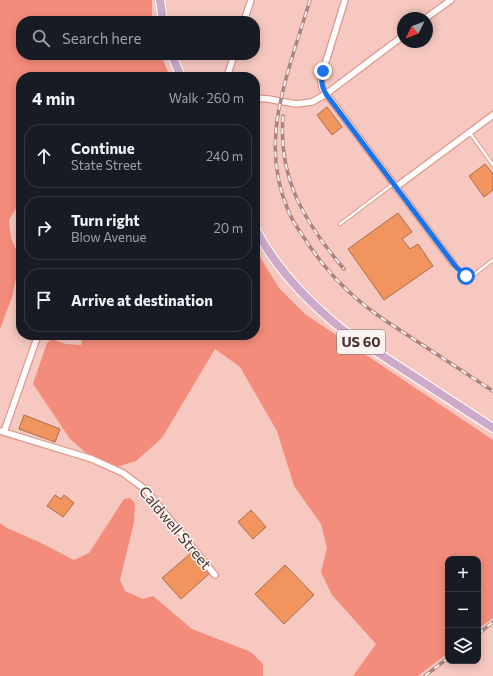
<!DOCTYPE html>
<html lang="en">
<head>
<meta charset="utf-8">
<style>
	:root { --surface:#171b24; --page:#242831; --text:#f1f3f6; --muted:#9ea1a6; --line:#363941 }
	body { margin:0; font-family:Commissioner,sans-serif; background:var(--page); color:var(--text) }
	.controls { position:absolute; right:12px; bottom:12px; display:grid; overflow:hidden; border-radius:8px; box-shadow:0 2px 10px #0003 }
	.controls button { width:36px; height:36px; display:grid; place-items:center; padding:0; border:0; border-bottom:1px solid var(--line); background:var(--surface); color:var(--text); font:20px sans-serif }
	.compass { position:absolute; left:397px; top:12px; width:36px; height:36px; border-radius:50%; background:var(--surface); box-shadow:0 2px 10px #0003; rotate:228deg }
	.stop { position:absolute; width:12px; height:12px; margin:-9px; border:3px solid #1a73e8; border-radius:50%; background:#fff }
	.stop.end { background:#1a73e8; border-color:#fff; box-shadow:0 1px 4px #0008 }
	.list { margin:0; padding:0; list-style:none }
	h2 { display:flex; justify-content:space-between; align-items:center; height:52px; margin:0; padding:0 16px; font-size:17px }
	h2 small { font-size:13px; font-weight:400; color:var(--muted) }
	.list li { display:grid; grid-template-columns:26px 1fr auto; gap:12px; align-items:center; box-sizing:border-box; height:64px; margin:0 8px 8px; padding:0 8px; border:1px solid var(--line); border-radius:16px }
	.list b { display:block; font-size:15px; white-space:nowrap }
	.list p { margin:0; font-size:13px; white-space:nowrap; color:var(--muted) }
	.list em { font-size:13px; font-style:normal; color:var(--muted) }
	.icon { flex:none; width:22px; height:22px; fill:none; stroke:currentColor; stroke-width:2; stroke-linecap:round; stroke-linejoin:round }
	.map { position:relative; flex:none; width:493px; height:676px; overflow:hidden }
	.search { position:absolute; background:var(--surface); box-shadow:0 2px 10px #0003; left:16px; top:16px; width:244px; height:44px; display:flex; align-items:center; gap:10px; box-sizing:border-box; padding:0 14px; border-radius:16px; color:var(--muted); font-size:15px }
	.panel { position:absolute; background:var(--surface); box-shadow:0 2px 10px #0003; left:16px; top:72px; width:244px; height:268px; border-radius:16px }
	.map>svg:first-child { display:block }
</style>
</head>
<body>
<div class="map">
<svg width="493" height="676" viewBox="0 0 493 676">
	<rect width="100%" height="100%" fill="#f6c8c0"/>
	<!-- green -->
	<g fill="#f48c7b">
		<path d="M0 0H152V21H21V55H161L170 77H21V200L9 220 11 238 20 259 12 297 0 329Z"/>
		<path d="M255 249 279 288 305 314 493 440V618L478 629V559H448V653L418 676H353L376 644 332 595 321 572 327 548 321 524 294 486 277 431 240 367 215 349 162 438 136 461 116 467 85 452 70 439 33 384 47 343 52 339 66 344 81 345 82 338 81 335H255Z"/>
		<path d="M130 498 135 503 134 522 120 580 125 591 143 599 153 596 192 629 251 652 263 664V676H0V523L7 528 39 542 74 560 89 553 124 499Z"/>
	</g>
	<!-- building -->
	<g fill="#f2945d" stroke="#a96d4b">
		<path d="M327 107 342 127 332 135 317 115Z"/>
		<path d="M485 164 493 174V190L484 197 469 176Z"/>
		<path d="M398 213 412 232 402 239 410 249 418 244 433 266 384 300 348 249Z"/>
		<path d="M24 415 60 429 55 442 19 429Z"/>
		<path d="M55 495 61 499 64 495 74 503 63 517 47 506Z"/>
		<path d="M251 510 266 527 253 539 238 522Z"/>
		<path d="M191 553 209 574 181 599 162 578Z"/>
		<path d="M285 565 314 595 284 624 255 594Z"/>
	</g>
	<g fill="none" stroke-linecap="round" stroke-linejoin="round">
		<!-- lane casing -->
		<g stroke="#e0978b" stroke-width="4.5">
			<g id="lane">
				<path d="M470 133 493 165"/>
				<path d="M340 224 393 184"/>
				<path d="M453 263 466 276 471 277 493 260"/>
			</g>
		</g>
		<!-- street casing -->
		<g stroke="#e0978b" stroke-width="8">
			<g id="street">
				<path d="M345 0 323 71 321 82 322 88 453 263"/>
				<path d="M426 18 451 0"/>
				<path d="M244 21 251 0"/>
				<path d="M227 77 234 55"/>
				<path d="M255 98 268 99 296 104 312 102 326 94 403 36"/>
				<path d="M396 187 493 115"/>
				<path d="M0 431 92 459 123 473 146 490 215 575"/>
				<path d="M4 432 38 335"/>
			</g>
		</g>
		<!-- primary casing -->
		<g stroke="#fff" stroke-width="10">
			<g id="primary">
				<path d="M160 0 163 21"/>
				<path d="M172 55 181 77"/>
				<path d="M255 228C276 269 307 301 343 330L493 428"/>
			</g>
		</g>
		<!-- lane -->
		<use href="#lane" stroke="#fff" stroke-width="2.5"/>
		<!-- street -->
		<use href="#street" stroke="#fff" stroke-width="5.5"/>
		<!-- primary -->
		<use href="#primary" stroke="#cdaaca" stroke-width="8"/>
		<!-- rail casing -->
		<g stroke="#a9837c" stroke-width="3.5">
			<g id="rail">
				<path d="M310 0C298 40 283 80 277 121 273 151 276 182 288 210 292 221 299 230 305 239 326 272 353 299 386 321L493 391"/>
				<path d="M283 116C278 179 305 223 344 269"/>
				<path d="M478 634 493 622"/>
				<path d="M425 676 448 658"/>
			</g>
		</g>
		<!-- rail -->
		<use href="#rail" stroke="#fbf3f2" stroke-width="2" stroke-dasharray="6" stroke-linecap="butt"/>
	</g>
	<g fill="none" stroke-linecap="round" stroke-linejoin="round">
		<!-- route -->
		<path stroke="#1a73e8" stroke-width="5" d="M323 71C321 81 321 86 326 94L456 267 466 276"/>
	</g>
	<g text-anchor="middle" stroke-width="3" stroke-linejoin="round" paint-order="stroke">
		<!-- shield labels -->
		<rect fill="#fbf3f2" stroke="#826a67" stroke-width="1" x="337" y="330" width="48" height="24" rx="3"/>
		<g font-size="14" font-weight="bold" fill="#4e302b">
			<text x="361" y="347">US 60</text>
		</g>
		<!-- street labels -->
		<g font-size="15" fill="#4e302b" stroke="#fbf3f2">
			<text transform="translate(175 528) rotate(50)" y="5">Caldwell Street</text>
		</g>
	</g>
</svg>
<div class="controls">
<button>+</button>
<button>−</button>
<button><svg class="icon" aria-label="layers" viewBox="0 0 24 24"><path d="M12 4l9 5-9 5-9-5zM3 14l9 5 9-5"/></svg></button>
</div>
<svg class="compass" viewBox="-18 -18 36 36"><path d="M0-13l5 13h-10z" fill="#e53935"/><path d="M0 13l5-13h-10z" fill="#9ea1a6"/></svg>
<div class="stop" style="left:466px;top:276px"></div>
<div class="stop end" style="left:323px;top:71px"></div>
<div class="search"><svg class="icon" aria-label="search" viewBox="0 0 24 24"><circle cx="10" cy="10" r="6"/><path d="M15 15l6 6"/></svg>Search here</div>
<section class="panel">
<h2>4 min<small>Walk · 260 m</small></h2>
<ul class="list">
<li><svg class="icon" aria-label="ahead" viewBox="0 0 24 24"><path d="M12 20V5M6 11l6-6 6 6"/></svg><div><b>Continue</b><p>State Street</p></div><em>240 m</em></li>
<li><svg class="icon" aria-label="right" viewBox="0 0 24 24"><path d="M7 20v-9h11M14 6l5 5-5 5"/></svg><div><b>Turn right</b><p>Blow Avenue</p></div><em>20 m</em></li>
<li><svg class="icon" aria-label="arrive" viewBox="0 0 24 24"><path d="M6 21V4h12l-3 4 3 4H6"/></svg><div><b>Arrive at destination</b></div></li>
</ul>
</section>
</div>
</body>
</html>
